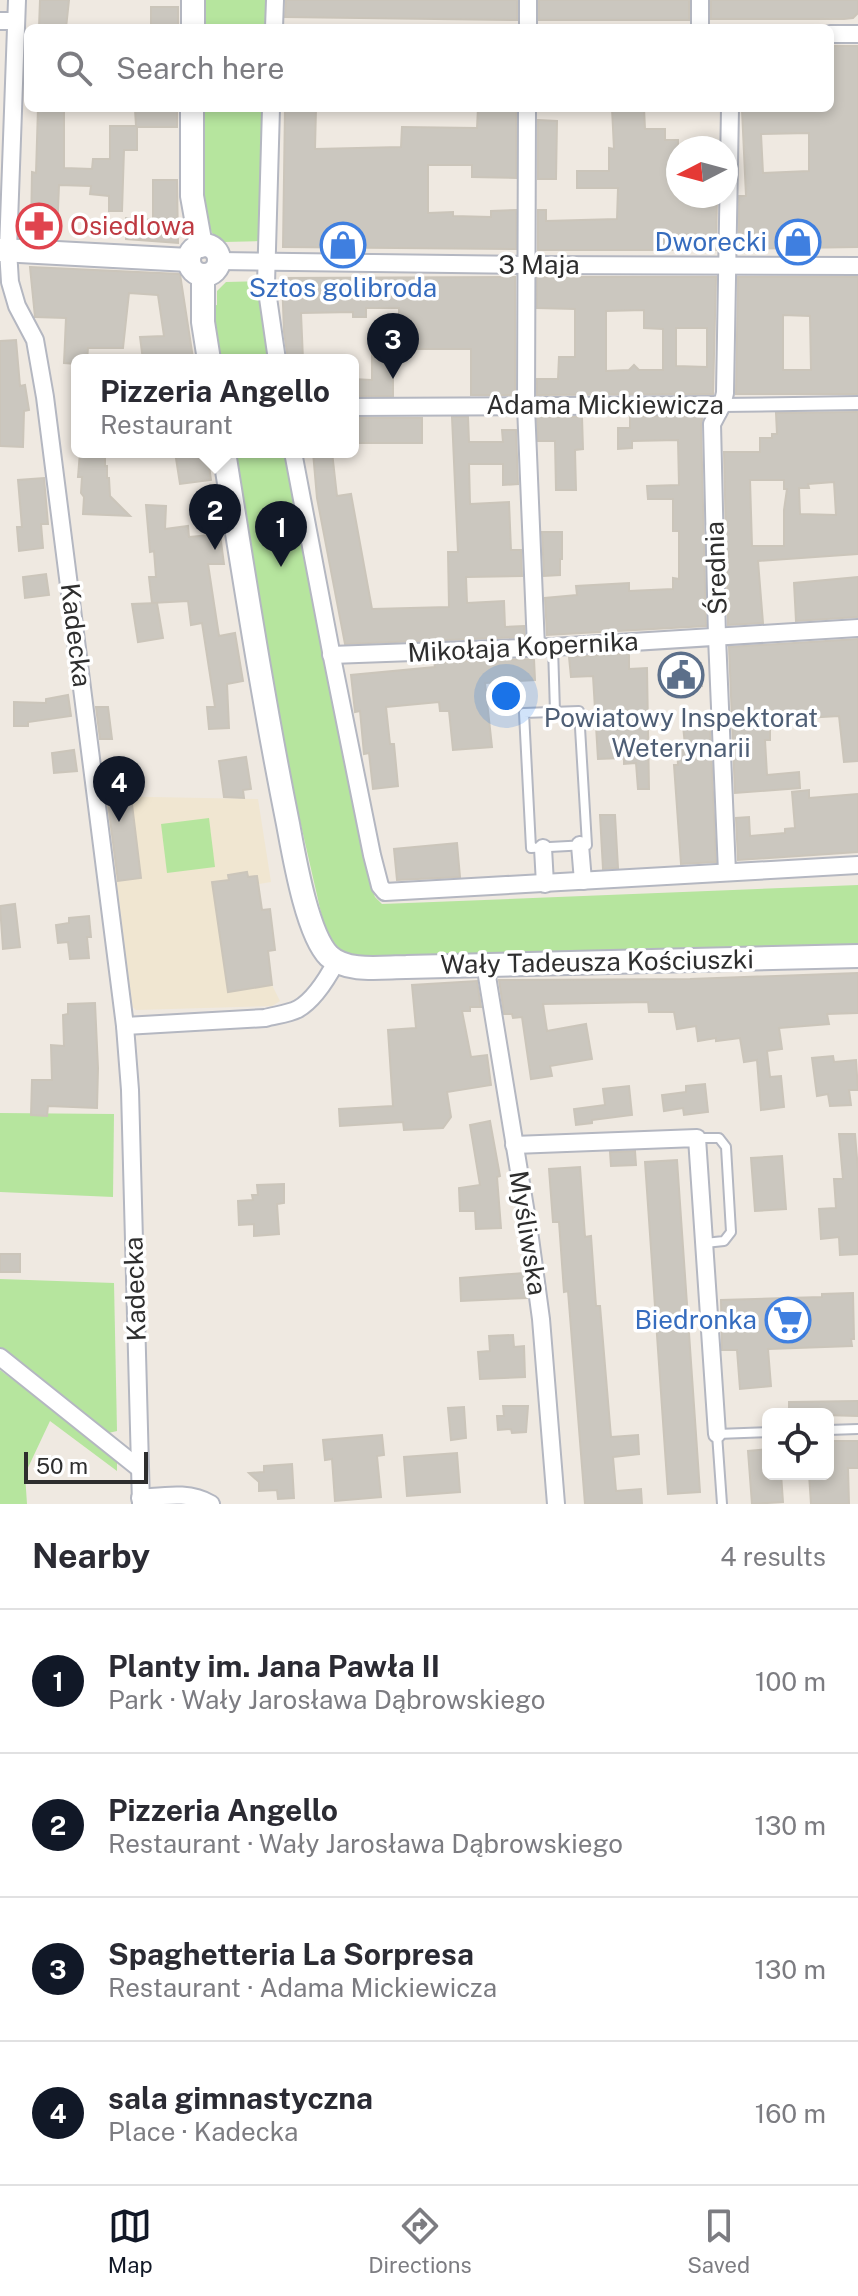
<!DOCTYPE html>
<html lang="en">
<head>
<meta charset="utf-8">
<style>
	:root { --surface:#fff; --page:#f7f7f7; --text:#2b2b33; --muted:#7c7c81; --line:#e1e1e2; --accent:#111827 }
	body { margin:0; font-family:"Public Sans",sans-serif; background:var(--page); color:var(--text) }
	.controls { position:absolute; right:24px; bottom:24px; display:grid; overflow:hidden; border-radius:12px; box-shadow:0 4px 12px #0003 }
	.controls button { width:72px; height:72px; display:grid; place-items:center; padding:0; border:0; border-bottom:2px solid var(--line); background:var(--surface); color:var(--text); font:40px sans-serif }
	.compass { position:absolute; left:666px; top:136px; width:72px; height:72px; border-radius:50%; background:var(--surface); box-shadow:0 4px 12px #0003; rotate:264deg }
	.scale { position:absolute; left:24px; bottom:20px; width:124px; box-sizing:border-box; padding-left:8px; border:4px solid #2e2e2e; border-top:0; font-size:22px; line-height:28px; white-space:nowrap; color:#2e2e2e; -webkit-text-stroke:6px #fff; paint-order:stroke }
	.you { position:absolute; left:506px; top:696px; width:28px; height:28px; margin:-20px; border:6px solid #fff; border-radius:50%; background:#1a73e8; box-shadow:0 0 0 12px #1a73e833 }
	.badge { display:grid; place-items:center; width:52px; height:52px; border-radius:50%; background:var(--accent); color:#fff; font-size:26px; font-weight:700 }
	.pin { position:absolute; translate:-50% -66px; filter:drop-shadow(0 2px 4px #0008) }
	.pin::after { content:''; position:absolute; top:42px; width:28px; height:24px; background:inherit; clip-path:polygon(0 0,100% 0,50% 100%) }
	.popup { position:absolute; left:71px; top:354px; width:288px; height:104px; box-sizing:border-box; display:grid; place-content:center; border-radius:12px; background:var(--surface); filter:drop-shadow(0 2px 6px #0005); font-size:26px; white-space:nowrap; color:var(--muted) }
	.popup b { font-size:30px; color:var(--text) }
	.popup::after { content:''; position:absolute; left:50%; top:100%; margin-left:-16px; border:16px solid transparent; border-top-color:var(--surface) }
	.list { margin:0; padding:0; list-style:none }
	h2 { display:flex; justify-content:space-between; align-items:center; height:104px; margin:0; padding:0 32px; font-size:34px }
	h2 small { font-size:26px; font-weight:400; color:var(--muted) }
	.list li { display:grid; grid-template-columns:52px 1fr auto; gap:24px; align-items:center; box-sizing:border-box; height:144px; padding:0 32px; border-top:2px solid var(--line) }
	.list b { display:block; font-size:30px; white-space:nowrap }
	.list p { margin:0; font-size:26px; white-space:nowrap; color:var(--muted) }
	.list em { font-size:26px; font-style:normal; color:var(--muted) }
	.icon { flex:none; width:44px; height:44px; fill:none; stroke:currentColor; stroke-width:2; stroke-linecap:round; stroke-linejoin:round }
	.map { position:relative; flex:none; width:858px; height:1504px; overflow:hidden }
	.search { position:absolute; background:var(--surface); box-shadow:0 4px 12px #0003; left:24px; right:24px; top:24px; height:88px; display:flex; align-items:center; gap:20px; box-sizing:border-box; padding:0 28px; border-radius:12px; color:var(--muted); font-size:30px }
	.sheet { height:680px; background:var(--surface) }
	nav { display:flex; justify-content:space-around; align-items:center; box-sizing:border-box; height:112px; border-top:2px solid var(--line); background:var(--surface); font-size:22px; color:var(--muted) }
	nav a { display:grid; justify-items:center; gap:4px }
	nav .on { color:var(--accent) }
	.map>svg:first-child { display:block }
</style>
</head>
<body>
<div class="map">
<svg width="858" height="1504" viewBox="0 0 858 1504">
	<rect width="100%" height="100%" fill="#efe9e1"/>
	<!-- education -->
	<path fill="#f0e6d1" d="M100 796 258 799 271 882 259 884 262 910 270 909 275 950 268 951 272 985 280 1001 272 1006 136 1010 127 1002Z"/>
	<!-- green -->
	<g fill="#b6e59e">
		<path d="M202 0H268L267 28H202Z"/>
		<path d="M201 108H265L261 241 224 242 212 233 201 203Z"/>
		<path d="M261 281 272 360H220L211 306 217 305V291L226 282Z"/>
		<path d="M234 452H288L369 880 375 897 382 904 858 885V944L381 957C342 954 336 955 322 917L277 720Z"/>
		<path d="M209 818 215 867 167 873 161 824Z"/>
		<path d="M0 1113 114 1114 113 1197 0 1192Z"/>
		<path d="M0 1279 114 1283 117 1431 104 1434 0 1351Z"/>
		<path d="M0 1370 117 1457V1471L50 1421 25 1474 27 1504H0Z"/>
	</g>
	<!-- building -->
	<g fill="#cbc7bf" stroke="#cbc5ba" stroke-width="2" fill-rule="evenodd">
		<path d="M40 0H69L66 28H39Z"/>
		<path d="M286 0H517V20L285 17Z"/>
		<rect x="539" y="0" width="150" height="20"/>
		<path d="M711 0H858V13L853 18 844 19H711Z"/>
		<rect x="151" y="7" width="27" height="21"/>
		<path d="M830 46H858V247L739 249V196H746L742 110 830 108ZM809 133V171L763 173 761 134Z"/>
		<path d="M38 108H64V168L92 169 93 159H110V126H136L135 109 139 108H177V127H137V150H124L122 211H109V196L90 194 91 186 59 185 57 234 36 233 31 228 32 172 36 173Z"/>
		<path d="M285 108H316L315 149 401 147 402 127 477 128 478 108H516V178L472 177V165H428V213L453 212V216L491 217V211L516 210V249L283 247Z"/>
		<path d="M612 108H644L645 129H665V140H678V196H717L716 250H538V210H546V221L617 219 618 188H577V171H609V148L614 149Z"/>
		<path d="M538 120 557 121 556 179H538Z"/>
		<path d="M153 180H177L178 243 126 239V218L153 220Z"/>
		<path d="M30 267 180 274 193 358 143 360 140 337 164 336 158 295 129 293 123 348H88L87 360H77V364L64 363 66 318 35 317Z"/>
		<path d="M515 277V395H471V349H399V308H366V317H353V312L301 313 303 360H288L284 332 282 278Z"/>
		<path d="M537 277H716L713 394 537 395V379H558L559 357H575V309L537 308ZM644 310V328L663 329V370H639L634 365 629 370 606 371V311ZM676 328H707V367L676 366Z"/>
		<path d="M738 277H858V394H736ZM783 315 810 316 811 370H783Z"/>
		<path d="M16 340 20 386 25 385 29 410 24 411 23 447 0 446V341Z"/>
		<path d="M372 354H393V396H353V379L372 380Z"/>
		<path d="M858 412V554L758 561 763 623 728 625 724 452H760V438H772V434H777L776 413ZM750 480H784V489H787L784 510V546H752ZM834 482 836 515 800 514 799 488H809L808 484Z"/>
		<path d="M630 416H703L701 424 706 626 547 635 545 598 577 595 576 586 629 583V591L673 589V578L679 579V531H673V499H648L647 486 679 485 678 440 632 441V448L618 449V428H630Z"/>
		<path d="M452 417H468L469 442H503L502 430H516L518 484 503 485V464H469L470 504 509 502 511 550H521L522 576 466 577 467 603 504 601 505 627 524 626 525 637 345 644 317 498 313 452H332L337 496 351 494 372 609 449 607 448 552H458Z"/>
		<path d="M537 417H582L583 449 575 450 576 490H556L555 441H538Z"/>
		<rect x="353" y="418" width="69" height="25"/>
		<path d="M80 452H105V466H107V478H109L110 496 130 516 83 514 84 497 81 493 82 477H78Z"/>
		<path d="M175 452H207L211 480 180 484Z"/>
		<path d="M44 478 48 524H41L43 548 19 551 17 527H22L18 480Z"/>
		<path d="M146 505 166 506 165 529 188 526 189 537 220 534 224 564H208L213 597 219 636 235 633 243 681 227 684 229 728 209 729 207 707H215L202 623 191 625 188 601 152 603 149 577H156L154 551 150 552Z"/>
		<path d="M542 532H562V559H560V575L544 576Z"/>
		<path d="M46 574 49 595 25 598 23 577Z"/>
		<path d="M858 577V617L796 621 794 583Z"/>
		<path d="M157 603 163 638 138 642 132 604Z"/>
		<path d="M858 639V761L844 762 839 716 770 720V740H765L767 775 799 772 800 788 735 793 729 647Z"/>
		<path d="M629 653V669L647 668 649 789H638L636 763 624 764V758L598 759 593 676 571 677 569 657Z"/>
		<path d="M534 659 535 680 485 683 492 747 453 750 449 711H440L439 702 386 707 390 744H394L398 786 373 789 369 753 364 754 360 711 355 712 351 675 435 667 434 662Z"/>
		<path d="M701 663 702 686 668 688 666 664Z"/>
		<path d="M68 695 71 716 28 722V726H14V702L46 703V699Z"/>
		<path d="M96 707H108L112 739H100Z"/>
		<path d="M710 724 716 862 681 864 674 765H678L677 745H685L683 726Z"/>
		<path d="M74 750 77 771 54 773 52 753Z"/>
		<path d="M246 757 251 789 243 790 244 798 224 797 219 761Z"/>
		<path d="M809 790V798L858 794V852L738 860 736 818 749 817 750 836 785 833V829L795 828 792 792Z"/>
		<path d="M107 796H131L141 878 118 881Z"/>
		<path d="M600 815H615L618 868 603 869Z"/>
		<path d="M457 843 460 877 397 880 394 849Z"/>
		<path d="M247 872 248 877 257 876 262 910 270 909 275 950 268 951 272 985 228 992 212 882 229 880 228 875Z"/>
		<path d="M15 904 20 947 3 949 0 906Z"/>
		<path d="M89 916 91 937H87L89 958 70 959 68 942 58 943 56 925 69 923V918Z"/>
		<path d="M858 973V1013L827 1014 829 1024 779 1028 782 1049 767 1051 770 1077 781 1076 784 1107 761 1110 757 1060 744 1062 740 1038 716 1041V1038L698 1041 696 1026 677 1029 674 1012H649L648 1002 543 1004 547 1031 586 1024 592 1059 550 1066 552 1076 531 1079 522 1017 513 1018 512 1014H504L499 980 690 979Z"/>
		<path d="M477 981 481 1007H470V1011H462L471 1057 487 1055 491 1085 447 1092 451 1117 443 1128 404 1130 403 1122 340 1126 339 1109 393 1106 388 1030 416 1028 412 985Z"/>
		<path d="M95 1003 98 1068 97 1108 48 1106 47 1116 31 1115 32 1080H52L51 1045 64 1046 63 1015 68 1014V1004Z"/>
		<path d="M833 1056 834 1062 856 1060 858 1090H849L851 1105 830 1106 828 1094 817 1096 812 1058Z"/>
		<path d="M705 1084 708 1112 684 1115 683 1108 664 1111 662 1095 686 1092V1086Z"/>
		<path d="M629 1086 632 1115 592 1120V1123L576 1125 574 1109 605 1105 603 1089Z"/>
		<path d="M490 1121 500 1176 497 1177 501 1228 476 1229 475 1211H460L459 1188 480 1185 470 1125Z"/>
		<path d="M839 1134H855L858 1170V1254L840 1255 839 1237 821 1239 819 1209 836 1208 834 1179H843Z"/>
		<path d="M635 1151 636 1165 611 1166 610 1152Z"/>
		<path d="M782 1156 786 1209 755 1211 751 1158Z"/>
		<path d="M677 1160 700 1492 668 1494 645 1162Z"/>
		<path d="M580 1167 585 1237 591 1236 596 1306H600L611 1437 638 1435 639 1454 613 1457 616 1491 641 1489 642 1504H585L568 1291 564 1292 559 1222H553L549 1169Z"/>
		<path d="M284 1184V1203L277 1204 279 1234 254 1236V1224L239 1225 238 1201 253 1200 252 1195H258L257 1185Z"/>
		<rect x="0" y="1254" width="20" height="18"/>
		<path d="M524 1273 527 1298 461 1301 460 1278Z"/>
		<path d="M853 1293 854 1339H851L852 1346 768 1349 771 1386 740 1389 737 1350H722L721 1300 822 1297V1294Z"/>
		<path d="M513 1335 514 1347 524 1346 525 1377 480 1379 478 1352 490 1351 489 1336Z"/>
		<path d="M858 1401V1416L789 1414V1402Z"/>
		<path d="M503 1406H528L526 1432 512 1433 511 1429 498 1430 497 1416H504Z"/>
		<path d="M464 1407 466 1438 451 1440 448 1408Z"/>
		<path d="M382 1435 384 1455 377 1456 381 1497 335 1501 332 1459 325 1460 323 1440Z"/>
		<path d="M828 1441H858V1468H848L849 1504H811L809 1474H828Z"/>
		<path d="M768 1449V1474H781L783 1502 752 1504 748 1451Z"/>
		<path d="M457 1453 460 1492 407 1496 404 1457Z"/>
		<path d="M292 1464 294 1498 278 1499 277 1490 259 1491V1482L249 1473 264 1472V1466Z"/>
	</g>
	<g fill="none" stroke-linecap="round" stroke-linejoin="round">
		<!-- service casing -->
		<g stroke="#b4b7c1" stroke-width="12">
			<g id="service">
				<path d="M553 647 555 712"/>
				<path d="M579 711 587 845 531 848 524 713Z"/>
				<path d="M697 1138H719L726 1147 731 1232 724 1241 705 1243"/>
				<path d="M828 1430 858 1429"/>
				<path d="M722 1504 717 1434 768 1432"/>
			</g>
		</g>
		<!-- pedestrian casing -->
		<g stroke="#b4b7c1" stroke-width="16">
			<path id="pedestrian" d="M722 405 858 403"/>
		</g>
		<!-- minor casing -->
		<g stroke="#b4b7c1" stroke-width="20">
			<g id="minor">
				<path d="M17 0 8 250 10 282 17 306 35 340 45 397 125 1026 130 1090 141 1504"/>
				<path d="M700 0V28"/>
				<path d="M0 21H16"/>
				<path d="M274 28 275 0"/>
				<path d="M528 28V0"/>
				<path d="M830 34H858"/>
				<path d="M271 108 266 284 277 360"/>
				<path d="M527 108 526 406 536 647"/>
				<path d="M219 261 526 265 858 266"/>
				<path d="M353 407 722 405"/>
				<path d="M293 452 333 662 372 855 380 886 385 892 858 865"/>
				<path d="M331 655 553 647 858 628"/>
				<path d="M580 845 583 881"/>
				<path d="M543 848 545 884"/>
				<path d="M727 872 717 637 712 424 722 405 725 393 730 108"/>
				<path d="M485 964 530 1238 541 1319 556 1504"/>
				<path d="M125 1026 265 1018C276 1015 288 1014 298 1009 314 1000 328 977 336 962"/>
				<path d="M514 1145 697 1138 717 1434"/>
				<path d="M0 1357 140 1469"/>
				<path d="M140 1498C165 1496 189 1491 211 1504"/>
			</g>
		</g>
		<!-- tertiary casing -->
		<g stroke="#b4b7c1" stroke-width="26">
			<g id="tertiary">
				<path d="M193 28V0"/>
				<path d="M192 108V196L201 246"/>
				<circle cx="204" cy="260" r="15"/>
				<path d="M0 250 189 260"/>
				<path d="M203 275V322L209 360"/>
				<path d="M224 452C244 576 263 700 288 824 294 856 307 934 329 956 347 973 383 967 406 967L858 956"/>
			</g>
		</g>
		<!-- service -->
		<use href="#service" stroke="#fff" stroke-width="8"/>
		<!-- pedestrian -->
		<use href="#pedestrian" stroke="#fff" stroke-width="12"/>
		<!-- minor -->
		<use href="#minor" stroke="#fff" stroke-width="16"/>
		<!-- tertiary -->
		<use href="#tertiary" stroke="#fff" stroke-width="22"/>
	</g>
	<!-- icons -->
	<defs>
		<g id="pharmacy-ring" transform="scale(2.3)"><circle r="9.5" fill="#fff" stroke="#e0444e" stroke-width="1.5"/><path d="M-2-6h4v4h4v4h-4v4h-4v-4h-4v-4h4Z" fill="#e0444e"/></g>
		<g id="shop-ring" transform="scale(2.3)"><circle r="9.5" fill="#fff" stroke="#3f7fe0" stroke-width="1.5"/><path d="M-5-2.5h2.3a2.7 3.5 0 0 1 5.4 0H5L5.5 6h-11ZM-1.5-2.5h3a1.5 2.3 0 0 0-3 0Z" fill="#3f7fe0"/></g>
		<g id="civic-ring" transform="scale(2.3)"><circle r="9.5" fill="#fff" stroke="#5c6f8a" stroke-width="1.5"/><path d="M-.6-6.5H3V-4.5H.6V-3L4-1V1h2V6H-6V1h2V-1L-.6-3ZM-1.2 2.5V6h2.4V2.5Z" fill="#5c6f8a"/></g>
		<g id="supermarket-ring" transform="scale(2.3)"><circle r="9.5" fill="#fff" stroke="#3f7fe0" stroke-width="1.5"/><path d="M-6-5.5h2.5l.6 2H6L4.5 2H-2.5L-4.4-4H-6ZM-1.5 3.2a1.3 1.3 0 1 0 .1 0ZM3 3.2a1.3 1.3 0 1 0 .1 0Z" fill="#3f7fe0"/></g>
	</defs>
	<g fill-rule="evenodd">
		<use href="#pharmacy-ring" x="39" y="226"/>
		<use href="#shop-ring" x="798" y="242"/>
		<use href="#shop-ring" x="343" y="245"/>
		<use href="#civic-ring" x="681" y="675"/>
		<use href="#supermarket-ring" x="788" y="1320"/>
	</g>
	<g text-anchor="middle" stroke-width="7" stroke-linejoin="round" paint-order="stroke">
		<!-- health labels -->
		<g font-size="26" fill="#be3a42" stroke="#fff" text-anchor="start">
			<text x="70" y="235">Osiedlowa</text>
		</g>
		<!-- shop labels -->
		<g font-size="26" fill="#366cbe" stroke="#fff" text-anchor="end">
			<text x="767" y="251">Dworecki</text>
			<text x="343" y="297" text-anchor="middle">Sztos golibroda</text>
			<text x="757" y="1329">Biedronka</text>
		</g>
		<!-- street labels -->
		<g font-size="26" fill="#2e2e2e" stroke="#fff">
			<text x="539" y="274">3 Maja</text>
			<text x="605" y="414">Adama Mickiewicza</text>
			<text transform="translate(716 568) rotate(-92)" y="9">Średnia</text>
			<text transform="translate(76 635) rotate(83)" y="9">Kadecka</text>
			<text transform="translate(523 647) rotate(-3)" y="9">Mikołaja Kopernika</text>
			<text transform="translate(597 962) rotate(-1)" y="9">Wały Tadeusza Kościuszki</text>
			<text transform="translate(528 1233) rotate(81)" y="9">Myśliwska</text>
			<text transform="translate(135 1289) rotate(-92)" y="9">Kadecka</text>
		</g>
		<!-- service labels -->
		<g font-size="26" fill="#4e5e75" stroke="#fff">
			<text x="681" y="727">Powiatowy Inspektorat<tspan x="681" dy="30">Weterynarii</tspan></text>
		</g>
	</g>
</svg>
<div class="controls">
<button><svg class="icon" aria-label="locate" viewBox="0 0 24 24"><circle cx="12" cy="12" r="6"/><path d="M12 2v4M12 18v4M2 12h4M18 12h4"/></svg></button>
</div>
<svg class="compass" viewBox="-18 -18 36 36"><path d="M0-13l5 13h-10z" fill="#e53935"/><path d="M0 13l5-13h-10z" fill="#7c7c81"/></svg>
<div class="scale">50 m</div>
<div class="you"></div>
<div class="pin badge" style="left:281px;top:567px">1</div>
<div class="pin badge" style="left:215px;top:550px">2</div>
<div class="popup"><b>Pizzeria Angello</b>Restaurant</div>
<div class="pin badge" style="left:393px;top:379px">3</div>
<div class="pin badge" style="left:119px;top:822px">4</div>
<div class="search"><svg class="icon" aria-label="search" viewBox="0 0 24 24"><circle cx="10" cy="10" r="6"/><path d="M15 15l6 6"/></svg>Search here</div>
</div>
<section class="sheet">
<h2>Nearby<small>4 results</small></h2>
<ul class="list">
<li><span class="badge">1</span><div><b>Planty im. Jana Pawła II</b><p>Park · Wały Jarosława Dąbrowskiego</p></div><em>100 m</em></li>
<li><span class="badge">2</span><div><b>Pizzeria Angello</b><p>Restaurant · Wały Jarosława Dąbrowskiego</p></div><em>130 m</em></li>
<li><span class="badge">3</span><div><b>Spaghetteria La Sorpresa</b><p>Restaurant · Adama Mickiewicza</p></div><em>130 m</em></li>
<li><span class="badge">4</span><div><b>sala gimnastyczna</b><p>Place · Kadecka</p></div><em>160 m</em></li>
</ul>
</section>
<nav>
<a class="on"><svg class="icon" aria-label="map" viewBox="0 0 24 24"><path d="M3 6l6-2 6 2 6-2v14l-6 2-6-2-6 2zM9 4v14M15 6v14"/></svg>Map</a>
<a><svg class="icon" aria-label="directions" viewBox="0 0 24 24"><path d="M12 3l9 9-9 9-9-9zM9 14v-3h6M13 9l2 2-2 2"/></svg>Directions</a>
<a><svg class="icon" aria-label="saved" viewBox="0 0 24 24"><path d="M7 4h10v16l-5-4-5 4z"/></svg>Saved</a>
</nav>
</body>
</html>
